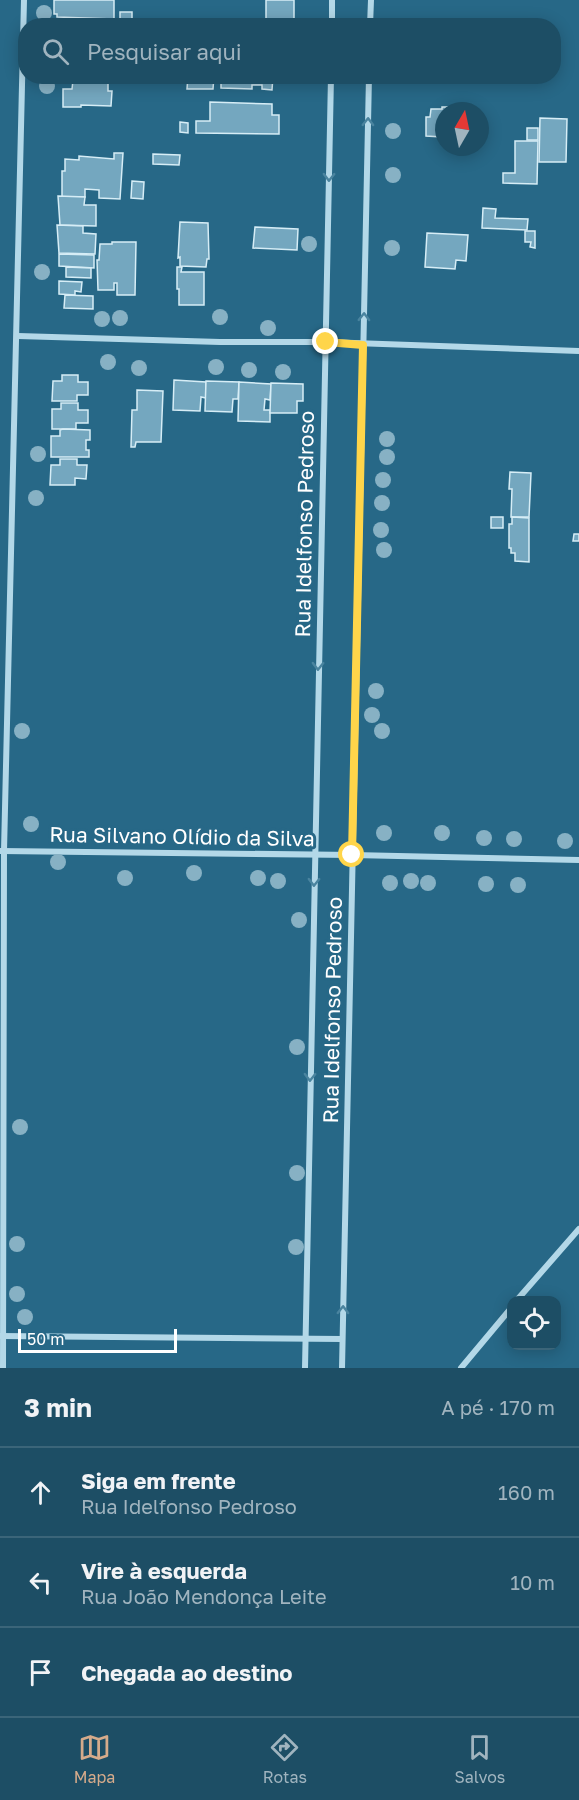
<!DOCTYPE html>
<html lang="pt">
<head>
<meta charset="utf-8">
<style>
	:root { --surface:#1d4e65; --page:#2a586e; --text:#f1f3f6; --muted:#a0b4bf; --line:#3b6579; --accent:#d6ab8b }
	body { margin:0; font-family:"Golos Text",sans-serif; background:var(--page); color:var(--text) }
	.controls { position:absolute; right:18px; bottom:18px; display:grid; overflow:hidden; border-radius:12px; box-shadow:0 3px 15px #0003 }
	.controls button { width:54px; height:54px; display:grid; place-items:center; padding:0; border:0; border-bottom:2px solid var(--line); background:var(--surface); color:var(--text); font:30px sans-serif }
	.compass { position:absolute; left:435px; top:102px; width:54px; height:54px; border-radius:50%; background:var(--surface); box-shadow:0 3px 15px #0003; rotate:9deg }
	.scale { position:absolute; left:18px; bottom:15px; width:159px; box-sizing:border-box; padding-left:6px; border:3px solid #fff; border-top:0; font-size:16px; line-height:21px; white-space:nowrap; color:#fff; -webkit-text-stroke:4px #276887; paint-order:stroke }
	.stop { position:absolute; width:18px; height:18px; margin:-14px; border:4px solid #ffd54a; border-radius:50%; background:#fff }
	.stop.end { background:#ffd54a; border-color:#fff; box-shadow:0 2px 6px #0008 }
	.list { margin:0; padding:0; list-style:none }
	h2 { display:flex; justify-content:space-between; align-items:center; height:78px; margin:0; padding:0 24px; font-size:26px }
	h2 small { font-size:20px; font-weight:400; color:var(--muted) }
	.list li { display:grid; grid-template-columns:39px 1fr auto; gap:18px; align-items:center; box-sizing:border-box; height:90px; padding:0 24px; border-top:2px solid var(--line) }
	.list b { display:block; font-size:22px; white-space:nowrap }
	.list p { margin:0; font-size:20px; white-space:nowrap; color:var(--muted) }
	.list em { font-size:20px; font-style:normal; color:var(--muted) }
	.icon { flex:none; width:33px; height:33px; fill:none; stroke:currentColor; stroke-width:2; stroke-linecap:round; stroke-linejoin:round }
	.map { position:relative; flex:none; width:579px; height:1368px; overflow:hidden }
	.search { position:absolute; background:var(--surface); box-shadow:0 3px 15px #0003; left:18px; right:18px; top:18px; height:66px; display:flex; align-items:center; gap:15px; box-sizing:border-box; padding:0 21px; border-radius:24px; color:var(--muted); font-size:22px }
	.sheet { height:348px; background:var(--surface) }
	nav { display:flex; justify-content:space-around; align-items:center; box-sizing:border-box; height:84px; border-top:2px solid var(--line); background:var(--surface); font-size:16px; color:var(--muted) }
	nav a { display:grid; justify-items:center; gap:3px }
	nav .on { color:var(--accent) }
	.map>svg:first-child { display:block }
</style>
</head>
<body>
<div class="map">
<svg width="579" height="1368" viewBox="0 0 579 1368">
	<rect width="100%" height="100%" fill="#276887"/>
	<!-- building -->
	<g fill="#74a7bf" stroke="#d6edf6" stroke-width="1.5">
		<path d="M54 0H114V19L57 17V14H54Z"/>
		<rect x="266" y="0" width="28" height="26"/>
		<rect x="120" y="12" width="12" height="7"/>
		<path d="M147 20 167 21V26H122V23H147Z"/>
		<path d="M93 76H108V91H112L111 106 81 105V107H63V89H72L73 80H82V77Z"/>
		<path d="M188 76H214L213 89H187Z"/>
		<path d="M221 76H273L272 90 262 89V85H252V89L221 88Z"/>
		<path d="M210 102 272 104V115H279V134L196 133V121H210Z"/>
		<path d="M442 107H461V111H444V139H442V137L426 136V117H430L431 109H442Z"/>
		<path d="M540 118 567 119 566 162H539Z"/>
		<path d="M180 122 188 123V133L180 132Z"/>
		<rect x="527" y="128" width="11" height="12"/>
		<path d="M515 141H538L537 184 503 183V173H515Z"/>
		<path d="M114 153H123L120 199 99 198V190L85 189V197H62V171H65V159L79 160V156L114 159Z"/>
		<path d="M153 154 180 155 179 165 153 164Z"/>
		<path d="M132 181 144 182 143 199 131 198Z"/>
		<path d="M58 196 85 197 84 205H96V226L60 225Z"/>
		<path d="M483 208 496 209 495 218 528 219 527 230 482 228Z"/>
		<path d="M180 222 208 223 209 259H207L206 267 180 266V257L178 258Z"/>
		<path d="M57 225 83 226V233L96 234 95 254 59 253Z"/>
		<path d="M255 227 298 229 297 250 253 248Z"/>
		<path d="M525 231H535V248L530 247 531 242H525Z"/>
		<path d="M427 233 468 235 466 261 456 260 455 269 425 267Z"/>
		<path d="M112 242H136L135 295H117V283H114V290H98L97 260H99L100 244H112Z"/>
		<path d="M59 254 94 255V268L59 266Z"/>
		<path d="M66 267 91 268V278L66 277Z"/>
		<path d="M177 267H182L181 272H204V305H179V289H177Z"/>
		<path d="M59 281 82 282 81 292 75 291V295L59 294Z"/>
		<path d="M65 295 93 296V309L64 308Z"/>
		<path d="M62 375H78V382H88V395H77V401H52L53 381H62Z"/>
		<path d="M174 380 206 382V398L201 397 200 411 173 410Z"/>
		<path d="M206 381 239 382 238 399H233L232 412 205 411Z"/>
		<path d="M239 382 271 384 270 400 265 399 264 410H270V422L238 421Z"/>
		<path d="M271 383 303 384V401H297V413H270Z"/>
		<path d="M137 390 163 391 161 442H136L135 447H131L132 410H137Z"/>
		<path d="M61 403H78V410H88V423H76V429H52V409H61Z"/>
		<path d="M63 429 90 430V440H86V450H89V457H51V436H60V430Z"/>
		<path d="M60 459H77V465H87L86 479 75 478V485H50L51 465H60Z"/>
		<path d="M510 472 531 473 529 517H511L512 489H509Z"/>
		<rect x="491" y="517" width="12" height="11"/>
		<path d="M512 517 529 518V562L515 561V553H511V548H509V524H512Z"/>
		<path d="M574 534H579V541H573Z"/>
	</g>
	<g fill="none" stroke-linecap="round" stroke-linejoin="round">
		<!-- street -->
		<g stroke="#b3d8e8" stroke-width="6">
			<path d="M332 26V0"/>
			<path d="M370 26 371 0"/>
			<path d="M18 336 220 342H326L579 351"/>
			<path d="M1 851 353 855 579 860"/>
			<path d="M517 1300 579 1229"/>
			<path d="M0 1336 342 1339"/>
			<path d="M3 1368 4 851 24 0"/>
			<path d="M305 1368 331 76"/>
			<path d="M342 1368 369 76"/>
			<path d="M461 1368 512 1307"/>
		</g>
	</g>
	<!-- trees -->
	<g fill="#87b1c4">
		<circle cx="44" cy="13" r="8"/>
		<circle cx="47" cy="86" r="8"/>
		<circle cx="393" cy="131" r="8"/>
		<circle cx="393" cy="175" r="8"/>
		<circle cx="309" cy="244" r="8"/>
		<circle cx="392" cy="248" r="8"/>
		<circle cx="42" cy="272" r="8"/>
		<circle cx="220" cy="317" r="8"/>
		<circle cx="120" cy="318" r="8"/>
		<circle cx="102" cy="319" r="8"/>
		<circle cx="268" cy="328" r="8"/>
		<circle cx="108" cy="362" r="8"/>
		<circle cx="216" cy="367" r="8"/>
		<circle cx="139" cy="368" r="8"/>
		<circle cx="249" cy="370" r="8"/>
		<circle cx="283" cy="372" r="8"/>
		<circle cx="387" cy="439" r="8"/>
		<circle cx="38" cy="454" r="8"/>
		<circle cx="387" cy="457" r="8"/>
		<circle cx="383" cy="480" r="8"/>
		<circle cx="36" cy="498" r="8"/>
		<circle cx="382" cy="503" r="8"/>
		<circle cx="381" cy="530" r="8"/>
		<circle cx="384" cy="550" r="8"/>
		<circle cx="376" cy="691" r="8"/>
		<circle cx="372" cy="715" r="8"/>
		<circle cx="22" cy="731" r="8"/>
		<circle cx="382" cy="731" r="8"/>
		<circle cx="31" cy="824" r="8"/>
		<circle cx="384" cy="833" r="8"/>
		<circle cx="442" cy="833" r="8"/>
		<circle cx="484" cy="838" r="8"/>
		<circle cx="514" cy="839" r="8"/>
		<circle cx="565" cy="841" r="8"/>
		<circle cx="58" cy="862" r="8"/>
		<circle cx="194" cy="873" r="8"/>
		<circle cx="125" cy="878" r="8"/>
		<circle cx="258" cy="878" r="8"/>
		<circle cx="278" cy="881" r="8"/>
		<circle cx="411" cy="881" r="8"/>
		<circle cx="390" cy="883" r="8"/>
		<circle cx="428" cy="883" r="8"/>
		<circle cx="486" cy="884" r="8"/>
		<circle cx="518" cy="885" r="8"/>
		<circle cx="299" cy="920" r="8"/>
		<circle cx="297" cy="1047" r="8"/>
		<circle cx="20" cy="1127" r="8"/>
		<circle cx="297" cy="1173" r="8"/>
		<circle cx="17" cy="1244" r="8"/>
		<circle cx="296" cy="1247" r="8"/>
		<circle cx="17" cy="1294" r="8"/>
		<circle cx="25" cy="1317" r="8"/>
	</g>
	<!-- one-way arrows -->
	<defs><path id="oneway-chevron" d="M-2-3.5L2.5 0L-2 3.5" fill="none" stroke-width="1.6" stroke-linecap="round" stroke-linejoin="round" transform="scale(1.5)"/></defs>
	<g stroke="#4a849f">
		<use href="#oneway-chevron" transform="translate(368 122) rotate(-89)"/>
		<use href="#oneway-chevron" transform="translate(329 177) rotate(91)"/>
		<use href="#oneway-chevron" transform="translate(364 317) rotate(-89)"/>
		<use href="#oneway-chevron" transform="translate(318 666) rotate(91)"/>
		<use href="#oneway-chevron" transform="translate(314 882) rotate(91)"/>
		<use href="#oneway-chevron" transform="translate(310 1077) rotate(91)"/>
		<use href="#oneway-chevron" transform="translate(343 1310) rotate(-89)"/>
	</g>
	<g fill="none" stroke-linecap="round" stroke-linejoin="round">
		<!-- route -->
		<path stroke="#ffd54a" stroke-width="8" d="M326 342 363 345 352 855"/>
	</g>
	<g text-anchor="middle" stroke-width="6" stroke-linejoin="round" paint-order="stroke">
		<!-- street labels -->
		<g font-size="21" fill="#fff" stroke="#276887">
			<text transform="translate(305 524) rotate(-89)" y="7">Rua Idelfonso Pedroso</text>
			<text transform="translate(182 837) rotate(1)" y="7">Rua Silvano Olídio da Silva</text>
			<text transform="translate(333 1010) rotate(-89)" y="7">Rua Idelfonso Pedroso</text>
		</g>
	</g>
</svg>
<div class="controls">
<button><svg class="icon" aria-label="locate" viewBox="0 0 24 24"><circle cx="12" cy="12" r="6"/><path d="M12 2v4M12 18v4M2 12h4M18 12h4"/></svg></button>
</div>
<svg class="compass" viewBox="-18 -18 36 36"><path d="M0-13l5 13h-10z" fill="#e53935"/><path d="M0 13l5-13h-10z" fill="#a0b4bf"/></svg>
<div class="scale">50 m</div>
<div class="stop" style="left:352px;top:855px"></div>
<div class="stop end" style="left:326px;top:342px"></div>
<div class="search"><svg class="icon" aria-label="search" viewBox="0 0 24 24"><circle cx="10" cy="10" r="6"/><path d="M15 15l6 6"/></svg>Pesquisar aqui</div>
</div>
<section class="sheet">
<h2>3 min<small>A pé · 170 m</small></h2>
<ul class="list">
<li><svg class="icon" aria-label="ahead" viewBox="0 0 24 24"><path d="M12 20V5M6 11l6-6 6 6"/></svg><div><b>Siga em frente</b><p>Rua Idelfonso Pedroso</p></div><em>160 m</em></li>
<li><svg class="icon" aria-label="left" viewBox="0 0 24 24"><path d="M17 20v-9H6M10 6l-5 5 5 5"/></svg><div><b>Vire à esquerda</b><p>Rua João Mendonça Leite</p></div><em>10 m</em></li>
<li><svg class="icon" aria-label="arrive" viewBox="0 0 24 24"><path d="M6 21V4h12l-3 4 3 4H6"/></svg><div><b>Chegada ao destino</b></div></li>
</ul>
</section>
<nav>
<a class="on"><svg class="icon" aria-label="map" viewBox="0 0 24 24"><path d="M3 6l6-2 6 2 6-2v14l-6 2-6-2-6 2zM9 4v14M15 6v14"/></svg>Mapa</a>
<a><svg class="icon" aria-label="directions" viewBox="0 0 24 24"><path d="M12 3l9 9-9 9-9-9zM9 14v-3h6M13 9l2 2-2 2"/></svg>Rotas</a>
<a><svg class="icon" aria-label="saved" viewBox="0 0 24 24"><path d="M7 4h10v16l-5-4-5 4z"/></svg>Salvos</a>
</nav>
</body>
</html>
